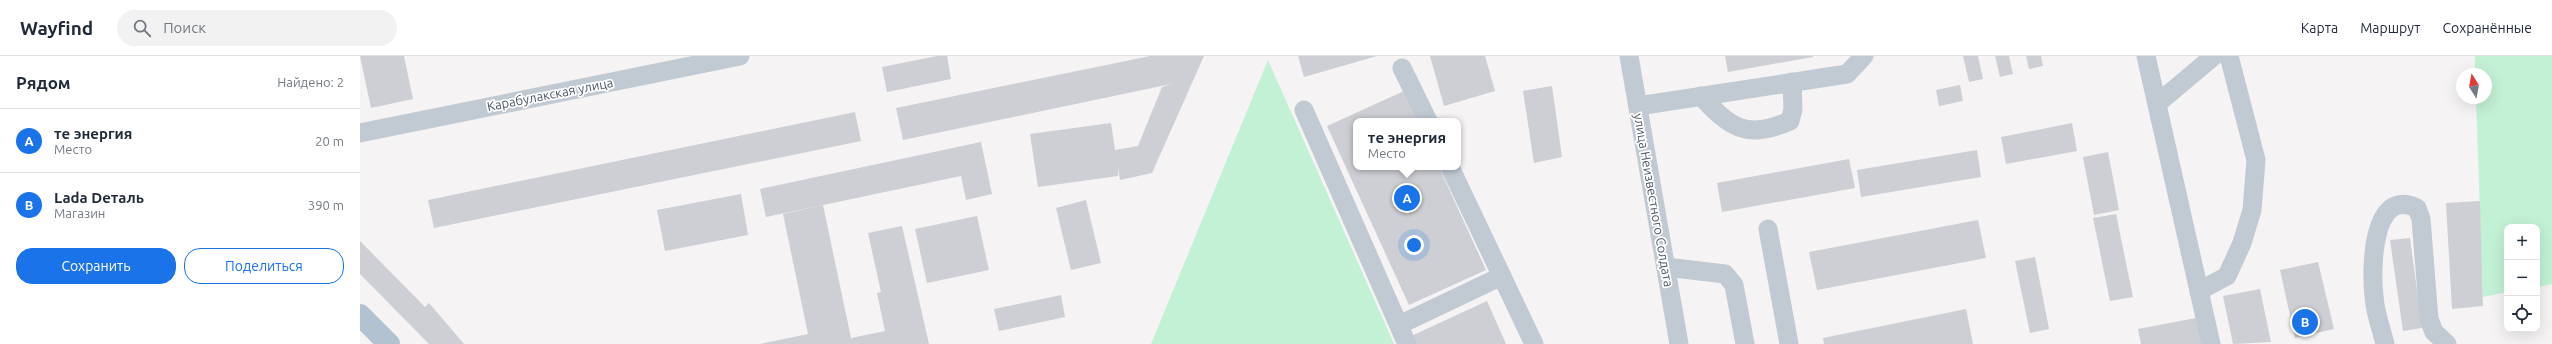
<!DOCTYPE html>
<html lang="ru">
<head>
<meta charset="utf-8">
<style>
	:root { --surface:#fff; --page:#f2f2f3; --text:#1f2937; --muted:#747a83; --line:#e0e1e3; --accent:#1a73e8 }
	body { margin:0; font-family:Ubuntu,sans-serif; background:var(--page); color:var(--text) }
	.controls { position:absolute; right:12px; bottom:12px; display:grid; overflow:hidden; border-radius:8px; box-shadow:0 4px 16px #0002 }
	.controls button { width:36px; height:36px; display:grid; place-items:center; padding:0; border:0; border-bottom:1px solid var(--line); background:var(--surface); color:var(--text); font:20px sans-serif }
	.compass { position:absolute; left:2096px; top:12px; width:36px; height:36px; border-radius:50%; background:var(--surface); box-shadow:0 4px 16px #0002; rotate:349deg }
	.you { position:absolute; left:1054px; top:189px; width:14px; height:14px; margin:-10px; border:3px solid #fff; border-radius:50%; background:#1a73e8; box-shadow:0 0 0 6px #1a73e833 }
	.badge { display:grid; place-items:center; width:26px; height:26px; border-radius:50%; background:var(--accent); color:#fff; font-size:13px; font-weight:700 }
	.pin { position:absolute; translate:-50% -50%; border:2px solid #fff; box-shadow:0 1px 4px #0006 }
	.popup { position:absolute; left:993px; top:62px; width:108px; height:52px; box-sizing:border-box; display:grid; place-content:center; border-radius:8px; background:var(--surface); filter:drop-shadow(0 1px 3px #0005); font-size:13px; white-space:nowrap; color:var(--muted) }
	.popup b { font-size:15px; color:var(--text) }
	.popup::after { content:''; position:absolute; left:50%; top:100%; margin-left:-8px; border:8px solid transparent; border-top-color:var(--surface) }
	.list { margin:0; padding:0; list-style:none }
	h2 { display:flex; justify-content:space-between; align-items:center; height:52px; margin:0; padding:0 16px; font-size:17px }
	h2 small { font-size:13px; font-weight:400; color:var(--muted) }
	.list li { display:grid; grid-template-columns:26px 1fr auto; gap:12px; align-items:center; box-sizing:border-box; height:64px; padding:0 16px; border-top:1px solid var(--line) }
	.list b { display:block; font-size:15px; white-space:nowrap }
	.list p { margin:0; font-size:13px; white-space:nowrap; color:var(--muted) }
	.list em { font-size:13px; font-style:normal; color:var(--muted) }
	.actions { display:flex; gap:8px; padding:12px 16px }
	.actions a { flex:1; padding:9px 0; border:1px solid var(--accent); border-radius:16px; text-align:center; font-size:14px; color:var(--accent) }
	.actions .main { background:var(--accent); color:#fff }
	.icon { flex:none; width:22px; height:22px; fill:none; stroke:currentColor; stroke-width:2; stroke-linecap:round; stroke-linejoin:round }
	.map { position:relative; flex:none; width:2192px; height:288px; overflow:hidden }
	header { display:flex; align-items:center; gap:24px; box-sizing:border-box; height:56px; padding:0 20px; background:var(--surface); border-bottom:1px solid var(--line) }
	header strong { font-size:19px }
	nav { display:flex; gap:22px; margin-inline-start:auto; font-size:14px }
	.search { width:280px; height:36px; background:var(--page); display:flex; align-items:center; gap:10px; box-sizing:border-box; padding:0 14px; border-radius:22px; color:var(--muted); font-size:15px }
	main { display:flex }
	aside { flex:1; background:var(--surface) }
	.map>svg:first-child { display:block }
</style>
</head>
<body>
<header>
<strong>Wayfind</strong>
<div class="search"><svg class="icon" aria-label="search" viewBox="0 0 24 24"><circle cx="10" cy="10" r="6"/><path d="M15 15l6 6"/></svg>Поиск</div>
<nav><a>Карта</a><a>Маршрут</a><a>Сохранённые</a></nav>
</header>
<main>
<aside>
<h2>Рядом<small>Найдено: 2</small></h2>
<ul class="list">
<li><span class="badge">A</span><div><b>те энергия</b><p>Место</p></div><em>20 m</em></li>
<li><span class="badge">B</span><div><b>Lada Dеталь</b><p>Магазин</p></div><em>390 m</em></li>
</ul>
<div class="actions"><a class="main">Сохранить</a><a>Поделиться</a></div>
</aside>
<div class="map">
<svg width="2192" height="288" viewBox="0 0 2192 288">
	<rect width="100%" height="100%" fill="#f5f3f3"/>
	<!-- green -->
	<g fill="#c3f1d5">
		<path d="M2115 0H2192V228L2177 231V171H2147V236L2123 241 2116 42H2126V18H2115Z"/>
		<path d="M908 4 1034 288H791Z"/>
	</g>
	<!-- building -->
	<g fill="#cdcfd5">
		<path d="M0 0H44L53 43 11 52Z"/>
		<path d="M577 0H587L591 23 527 36 522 11Z"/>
		<path d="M790 0H844L792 117 760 124 758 112V120L678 131 670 78 751 67 755 94 778 90 802 31 811 28 543 84 536 52Z"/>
		<path d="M938 0H1017L944 21Z"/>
		<path d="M1070 0H1125L1135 35 1084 50Z"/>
		<path d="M1365 0H1453V1L1368 16Z"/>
		<path d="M1603 0H1618L1623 23 1609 26Z"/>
		<path d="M1635 0H1649L1653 18 1640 21Z"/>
		<path d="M1666 0H1681L1683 10 1669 13Z"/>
		<path d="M1600 29 1603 45 1579 50 1576 34Z"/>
		<path d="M1192 30 1202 101 1174 107 1163 35Z"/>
		<path d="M1044 35 1058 65H996V111H1079L1126 214 1049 249 967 70Z"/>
		<path d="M495 56 501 85 74 172 68 144Z"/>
		<path d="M1712 67 1717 95 1646 108 1641 81Z"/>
		<path d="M621 86 632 138 606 144 601 120 406 161 400 133Z"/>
		<path d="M1617 94 1621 121 1501 141 1497 114Z"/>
		<path d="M1748 96 1759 154 1734 159 1723 101Z"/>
		<path d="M1489 103 1495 132 1362 156 1357 127Z"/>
		<path d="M381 138 388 179 305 195 297 154Z"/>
		<path d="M726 144 741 207 711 214 696 152Z"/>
		<path d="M2120 145 2123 250 2092 253 2086 147Z"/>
		<path d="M463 149 491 282 525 275 517 237 521 236 508 177 542 170 569 288H400L448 278 423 158Z"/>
		<path d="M1756 158 1773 241 1750 245 1733 162Z"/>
		<path d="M617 160 629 214 567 227 555 173Z"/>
		<path d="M1618 164 1626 202 1457 234 1449 196Z"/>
		<path d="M2050 182 2062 272 2043 275 2030 184Z"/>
		<path d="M0 185 65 251 69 247 104 288H69L0 218Z"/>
		<path d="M1675 201 1689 273 1670 277 1655 205Z"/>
		<path d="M1958 206 1974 273 1935 282 1920 214Z"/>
		<path d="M1900 233 1911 286 1873 288 1863 240Z"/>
		<path d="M701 239 705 261 639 275 634 253Z"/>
		<path d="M1127 245 1146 288H1053L1049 281Z"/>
		<path d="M1606 253 1613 288H1464L1463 282Z"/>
		<path d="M1836 262 1842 288H1781L1778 273Z"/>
	</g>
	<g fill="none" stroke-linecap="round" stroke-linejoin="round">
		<!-- minor -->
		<g stroke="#c1cad2" stroke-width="19">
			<path d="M1269 0 1319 288"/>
			<path d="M1786 0 1851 288"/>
			<path d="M1042 12 1068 65"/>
			<path d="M1341 40C1370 72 1387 84 1430 65L1433 53 1432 26"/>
			<path d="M1798 47 1854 0"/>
			<path d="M1278 50 1487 18 1504 0"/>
			<path d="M944 54 1047 288"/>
			<path d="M0 77 380 0"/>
			<path d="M1090 111 1174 288"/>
			<path d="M1408 173 1429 288"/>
			<path d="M1306 211 1365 218 1374 229 1385 288"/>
			<path d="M1839 235 1867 220 1882 187 1892 154 1896 104 1869 0"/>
			<path d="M1039 269 1142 220"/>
			<path d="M2025 288C2021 272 2015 257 2014 240 2011 215 2011 130 2057 152L2061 163 2069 263 2074 276 2087 288"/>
		</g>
		<!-- major -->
		<path stroke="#b3c2d1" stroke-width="22" d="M0 259 29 288"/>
	</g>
	<g text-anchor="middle" stroke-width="3.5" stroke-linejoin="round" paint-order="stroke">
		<!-- street labels -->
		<g font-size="13" fill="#4a5661" stroke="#fff">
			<text transform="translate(190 38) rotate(-11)" y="5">Карабулакская улица</text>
			<text transform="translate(1294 144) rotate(80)" y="5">улица Неизвестного Солдата</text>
		</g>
	</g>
</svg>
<div class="controls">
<button>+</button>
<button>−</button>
<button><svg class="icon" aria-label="locate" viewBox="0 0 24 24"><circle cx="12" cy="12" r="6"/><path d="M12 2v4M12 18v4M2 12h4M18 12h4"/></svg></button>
</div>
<svg class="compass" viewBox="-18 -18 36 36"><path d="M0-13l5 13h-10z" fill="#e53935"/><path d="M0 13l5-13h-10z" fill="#747a83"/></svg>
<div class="you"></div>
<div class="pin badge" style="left:1047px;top:142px">A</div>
<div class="popup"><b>те энергия</b>Место</div>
<div class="pin badge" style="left:1945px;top:266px">B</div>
</div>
</main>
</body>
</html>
